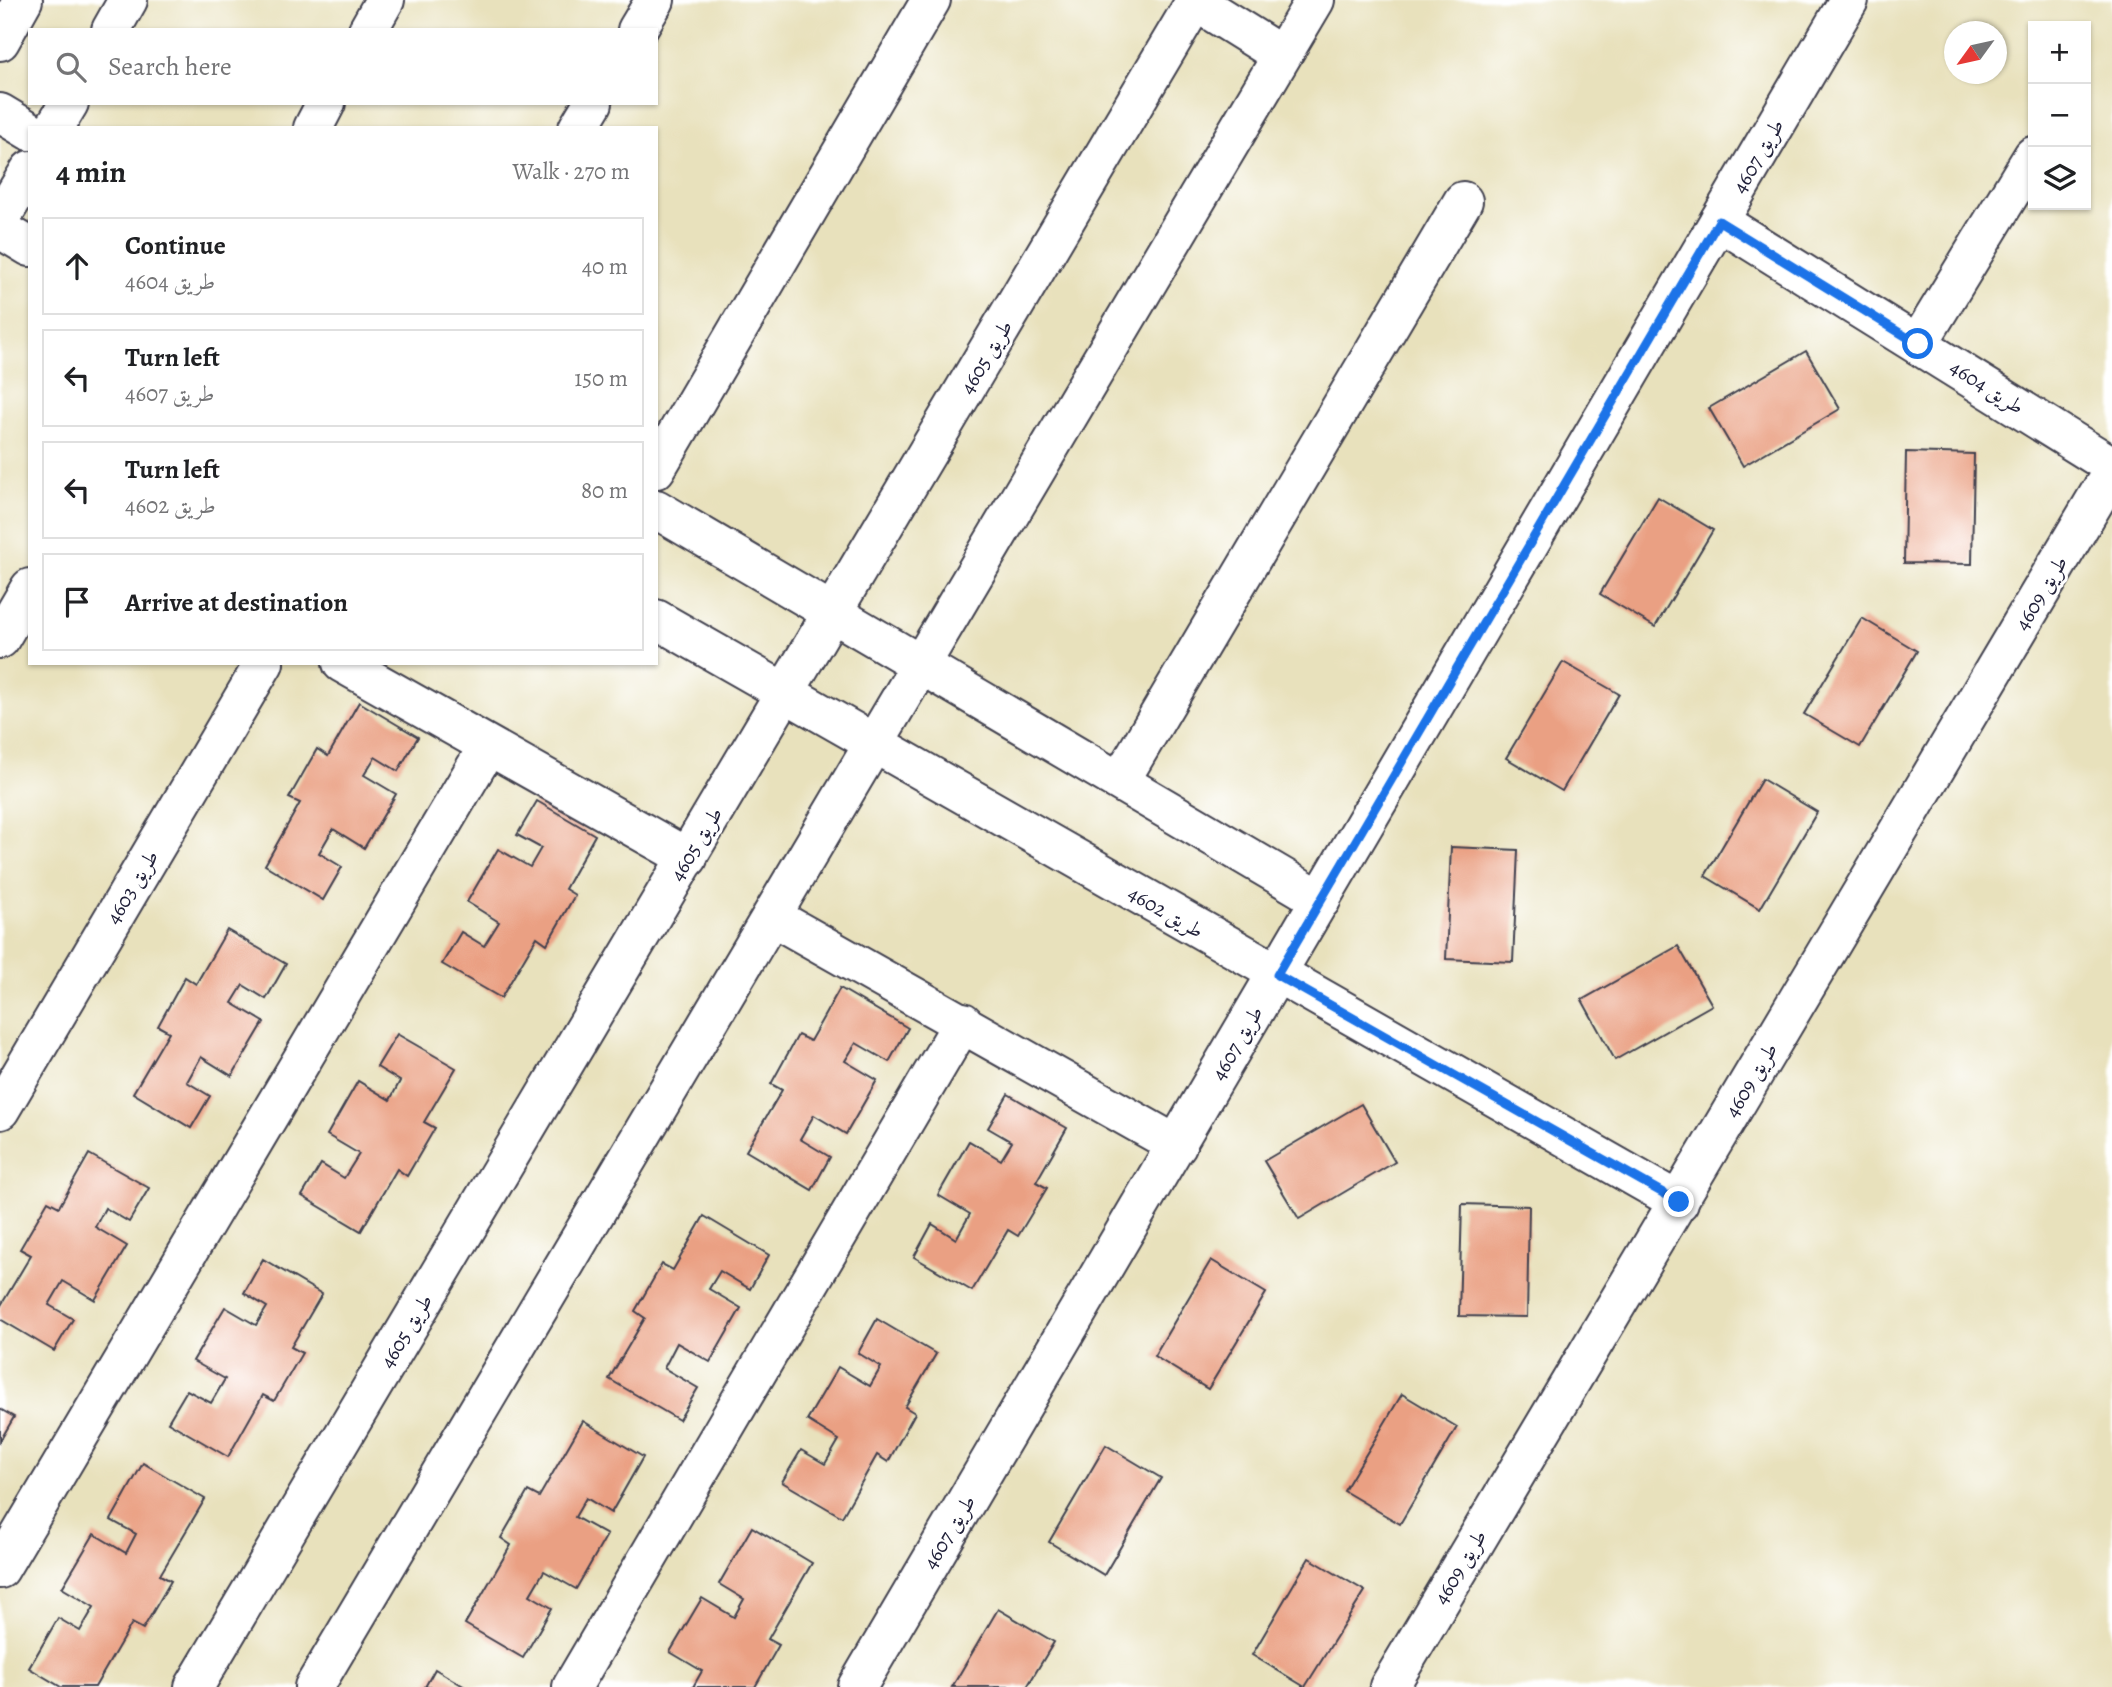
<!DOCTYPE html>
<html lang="en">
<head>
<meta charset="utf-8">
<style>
	:root { --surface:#fff; --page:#f6f6f6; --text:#202124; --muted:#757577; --line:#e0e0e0 }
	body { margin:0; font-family:Alegreya,Amiri,serif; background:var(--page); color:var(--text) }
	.controls { position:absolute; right:21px; top:21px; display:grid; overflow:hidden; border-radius:0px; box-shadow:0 2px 5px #0004 }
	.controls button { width:63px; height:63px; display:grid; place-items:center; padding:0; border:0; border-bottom:2px solid var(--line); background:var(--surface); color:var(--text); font:35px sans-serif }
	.compass { position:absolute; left:1944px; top:21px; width:63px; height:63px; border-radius:50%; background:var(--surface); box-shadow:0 2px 5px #0004; rotate:237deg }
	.stop { position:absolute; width:21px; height:21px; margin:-16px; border:5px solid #1a73e8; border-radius:50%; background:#fff }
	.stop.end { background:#1a73e8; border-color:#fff; box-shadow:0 2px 7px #0008 }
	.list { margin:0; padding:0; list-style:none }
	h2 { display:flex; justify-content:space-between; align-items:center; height:91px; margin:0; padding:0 28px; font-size:30px }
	h2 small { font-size:23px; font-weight:400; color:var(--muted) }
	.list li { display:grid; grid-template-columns:46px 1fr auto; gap:21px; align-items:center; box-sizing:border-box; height:98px; margin:0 14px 14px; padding:0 14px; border:2px solid var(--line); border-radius:0px }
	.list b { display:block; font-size:26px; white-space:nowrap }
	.list p { margin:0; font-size:23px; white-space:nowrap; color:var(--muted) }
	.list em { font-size:23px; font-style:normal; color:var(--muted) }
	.icon { flex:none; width:38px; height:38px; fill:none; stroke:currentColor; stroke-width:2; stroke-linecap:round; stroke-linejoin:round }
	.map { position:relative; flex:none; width:2112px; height:1687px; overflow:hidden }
	.search { position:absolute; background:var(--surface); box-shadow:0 2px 5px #0004; left:28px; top:28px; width:630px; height:77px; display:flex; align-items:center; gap:18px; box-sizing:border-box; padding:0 24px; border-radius:0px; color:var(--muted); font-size:26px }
	.panel { position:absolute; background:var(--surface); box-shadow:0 2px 5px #0004; left:28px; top:126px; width:630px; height:539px; border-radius:0px }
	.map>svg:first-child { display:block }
</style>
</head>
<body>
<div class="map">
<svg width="2112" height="1687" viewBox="0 0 2112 1687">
	<rect width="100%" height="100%" fill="#fff"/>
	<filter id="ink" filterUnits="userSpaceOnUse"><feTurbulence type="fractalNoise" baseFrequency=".0143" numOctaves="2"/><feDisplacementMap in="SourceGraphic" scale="14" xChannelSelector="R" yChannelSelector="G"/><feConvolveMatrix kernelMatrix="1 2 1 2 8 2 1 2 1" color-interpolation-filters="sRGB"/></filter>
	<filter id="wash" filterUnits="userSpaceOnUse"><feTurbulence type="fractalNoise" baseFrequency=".00686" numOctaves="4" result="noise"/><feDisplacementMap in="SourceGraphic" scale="28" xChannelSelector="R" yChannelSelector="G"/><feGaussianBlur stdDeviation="1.57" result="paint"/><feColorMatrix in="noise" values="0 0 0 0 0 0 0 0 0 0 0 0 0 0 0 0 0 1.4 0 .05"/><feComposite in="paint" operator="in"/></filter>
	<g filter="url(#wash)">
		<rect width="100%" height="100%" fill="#e8e1bc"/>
		<g id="blocks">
			<!-- building -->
			<g fill="#eaa083">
				<path d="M1806 351 1840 409 1743 466 1709 408Z"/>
				<path d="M1906 452 1974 454 1972 564 1904 563Z"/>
				<path d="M1658 497 1713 530 1655 627 1600 594Z"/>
				<path d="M1862 618 1917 651 1860 747 1804 714Z"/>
				<path d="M1563 662 1619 694 1562 791 1506 758Z"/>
				<path d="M359 702 418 737 398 771 375 757 364 775 396 794 364 848 333 829 319 853 342 867 323 900 265 865 300 803 289 798 317 749 328 756Z"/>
				<path d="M1762 779 1817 812 1760 909 1705 876Z"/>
				<path d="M537 801 595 835 565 889 575 895 547 944 537 937 501 998 442 964 461 932 484 946 499 922 467 902 498 849 530 867 541 848 517 835Z"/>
				<path d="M1451 847 1518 850 1513 962 1446 959Z"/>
				<path d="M227 930 286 964 266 999 243 985 232 1003 264 1022 232 1076 201 1057 187 1082 210 1096 191 1128 133 1093 169 1032 158 1026 185 977 196 984Z"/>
				<path d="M1678 946 1712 1005 1615 1060 1582 1000Z"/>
				<path d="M840 988 908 1028 889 1062 856 1043 845 1061 877 1080 846 1134 814 1115 800 1139 830 1157 812 1190 746 1151 782 1090 771 1084 798 1035 810 1041Z"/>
				<path d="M397 1034 456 1068 424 1122 435 1128 407 1176 397 1169 361 1231 302 1196 321 1164 344 1178 359 1154 327 1135 358 1081 390 1100 400 1081 377 1067Z"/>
				<path d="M1008 1094 1067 1128 1036 1182 1047 1188 1018 1236 1008 1230 972 1291 914 1257 932 1224 956 1239 970 1214 938 1195 969 1141 1001 1160 1012 1142 988 1128Z"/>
				<path d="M1361 1104 1395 1162 1299 1219 1264 1161Z"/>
				<path d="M89 1154 149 1188 129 1222 105 1208 95 1227 127 1246 95 1300 63 1281 49 1305 73 1319 54 1351 0 1319V1307L31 1255 20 1249 48 1201 59 1207Z"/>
				<path d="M1462 1204 1529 1206 1527 1317 1459 1316Z"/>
				<path d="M704 1216 769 1255 750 1289 720 1271 709 1289 741 1308 710 1362 677 1343 664 1368 698 1388 679 1420 609 1379 645 1318 635 1311 662 1264 673 1270Z"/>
				<path d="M263 1259 322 1294 291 1347 302 1353 274 1401 263 1395 228 1457 168 1422 187 1390 211 1403 225 1379 193 1361 225 1307 256 1325 267 1307 244 1293Z"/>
				<path d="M1211 1260 1266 1293 1208 1389 1154 1356Z"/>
				<path d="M877 1319 936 1354 905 1407 915 1413 888 1462 877 1455 842 1517 782 1482 801 1450 825 1464 839 1440 807 1420 838 1367 870 1386 881 1367 858 1353Z"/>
				<path d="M1402 1394 1457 1427 1400 1524 1344 1491Z"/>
				<path d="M0 1409 14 1417 0 1441Z"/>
				<path d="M583 1421 643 1457 611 1513 586 1498 575 1517 607 1535 576 1589 544 1571 530 1595 552 1608 523 1658 465 1624 511 1545 501 1538 528 1491 539 1497Z"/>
				<path d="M1106 1445 1161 1478 1104 1575 1049 1542Z"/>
				<path d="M143 1463 205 1499 160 1575 171 1581 143 1629 132 1623 95 1687H61L29 1668 58 1618 80 1631 94 1607 62 1588 94 1534 126 1553 136 1534 111 1520Z"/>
				<path d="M752 1527 812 1563 768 1639 779 1645 755 1687H693L702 1671 670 1652 702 1598 734 1617 744 1599 719 1584Z"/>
				<path d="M1309 1558 1365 1591 1305 1687 1252 1655Z"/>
				<path d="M998 1609 1054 1642 1027 1687H952Z"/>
				<path d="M435 1669 465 1687H425Z"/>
			</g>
		</g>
	</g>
	<g filter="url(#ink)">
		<use href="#blocks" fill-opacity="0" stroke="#403f4e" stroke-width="2"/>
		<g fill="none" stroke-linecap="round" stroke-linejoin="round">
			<!-- minor casing -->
			<g stroke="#403f4e" stroke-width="42">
				<g id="minor">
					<path d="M1193 0 1281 55"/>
					<path d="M111 30 128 0"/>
					<path d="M368 30 385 0"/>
					<path d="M637 30 655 0"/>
					<path d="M0 41 23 0"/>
					<path d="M0 113 30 131"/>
					<path d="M54 128 69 103"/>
					<path d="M313 128 326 103"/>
					<path d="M578 128 593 103"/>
					<path d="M0 219 30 170"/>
					<path d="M1719 221 2112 466"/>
					<path d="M0 229 30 247"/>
					<path d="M1918 344 2033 156"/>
					<path d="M656 469 931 0"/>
					<path d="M656 509 1321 900"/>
					<path d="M656 619 1679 1202"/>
					<path d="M0 639 30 588"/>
					<path d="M342 663 688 858"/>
					<path d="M1120 781 1463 201"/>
					<path d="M773 917 1177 1145"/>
					<path d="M0 1110 264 663"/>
					<path d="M0 1569 487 748"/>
					<path d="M194 1687 1196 0"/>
					<path d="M314 1687 1315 0"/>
					<path d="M572 1687 963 1022"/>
					<path d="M857 1687 1849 0"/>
					<path d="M1389 1687 2112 472"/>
				</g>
			</g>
			<!-- minor -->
			<use href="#minor" stroke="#fff" stroke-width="38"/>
		</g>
	</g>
	<g fill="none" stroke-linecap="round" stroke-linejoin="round" filter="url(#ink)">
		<!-- route -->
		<path stroke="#1a73e8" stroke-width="9" d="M1679 1202 1277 975 1719 221 1918 344"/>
	</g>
	<g text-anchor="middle" stroke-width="6" stroke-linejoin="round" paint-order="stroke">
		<!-- street labels -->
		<g font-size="21" fill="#22223b" stroke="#fff">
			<text transform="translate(1758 156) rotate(-60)" y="7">طريق 4607</text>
			<text transform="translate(986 357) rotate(-59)" y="7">طريق 4605</text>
			<text transform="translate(1987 387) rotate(32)" y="7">طريق 4604</text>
			<text transform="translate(2041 593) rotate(-59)" y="7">طريق 4609</text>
			<text transform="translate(696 844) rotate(-59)" y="7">طريق 4605</text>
			<text transform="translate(132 887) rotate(-59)" y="7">طريق 4603</text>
			<text transform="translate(1166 912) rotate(30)" y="7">طريق 4602</text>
			<text transform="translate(1237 1043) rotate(-60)" y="7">طريق 4607</text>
			<text transform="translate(1751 1080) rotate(-59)" y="7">طريق 4609</text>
			<text transform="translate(406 1331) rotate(-59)" y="7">طريق 4605</text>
			<text transform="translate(949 1532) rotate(-59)" y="7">طريق 4607</text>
			<text transform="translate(1460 1567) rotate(-59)" y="7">طريق 4609</text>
		</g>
	</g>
</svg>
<div class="controls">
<button>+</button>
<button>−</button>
<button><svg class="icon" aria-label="layers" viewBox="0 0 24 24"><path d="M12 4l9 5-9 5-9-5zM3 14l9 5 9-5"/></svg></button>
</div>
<svg class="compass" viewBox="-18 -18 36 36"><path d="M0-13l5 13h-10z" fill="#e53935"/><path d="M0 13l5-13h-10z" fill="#757577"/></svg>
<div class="stop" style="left:1918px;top:344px"></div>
<div class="stop end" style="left:1679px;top:1202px"></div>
<div class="search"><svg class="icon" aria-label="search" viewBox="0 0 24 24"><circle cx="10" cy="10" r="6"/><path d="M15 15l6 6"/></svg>Search here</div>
<section class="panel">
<h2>4 min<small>Walk · 270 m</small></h2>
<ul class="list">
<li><svg class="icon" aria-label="ahead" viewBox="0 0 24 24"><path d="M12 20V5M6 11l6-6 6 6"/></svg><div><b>Continue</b><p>طريق 4604</p></div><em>40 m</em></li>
<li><svg class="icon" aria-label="left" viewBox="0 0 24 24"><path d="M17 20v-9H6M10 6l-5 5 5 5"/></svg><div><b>Turn left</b><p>طريق 4607</p></div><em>150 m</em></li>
<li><svg class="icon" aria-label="left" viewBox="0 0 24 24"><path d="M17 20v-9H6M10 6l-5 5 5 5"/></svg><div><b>Turn left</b><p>طريق 4602</p></div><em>80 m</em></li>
<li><svg class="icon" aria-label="arrive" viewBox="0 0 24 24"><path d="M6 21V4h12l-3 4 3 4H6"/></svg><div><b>Arrive at destination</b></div></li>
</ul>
</section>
</div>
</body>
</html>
